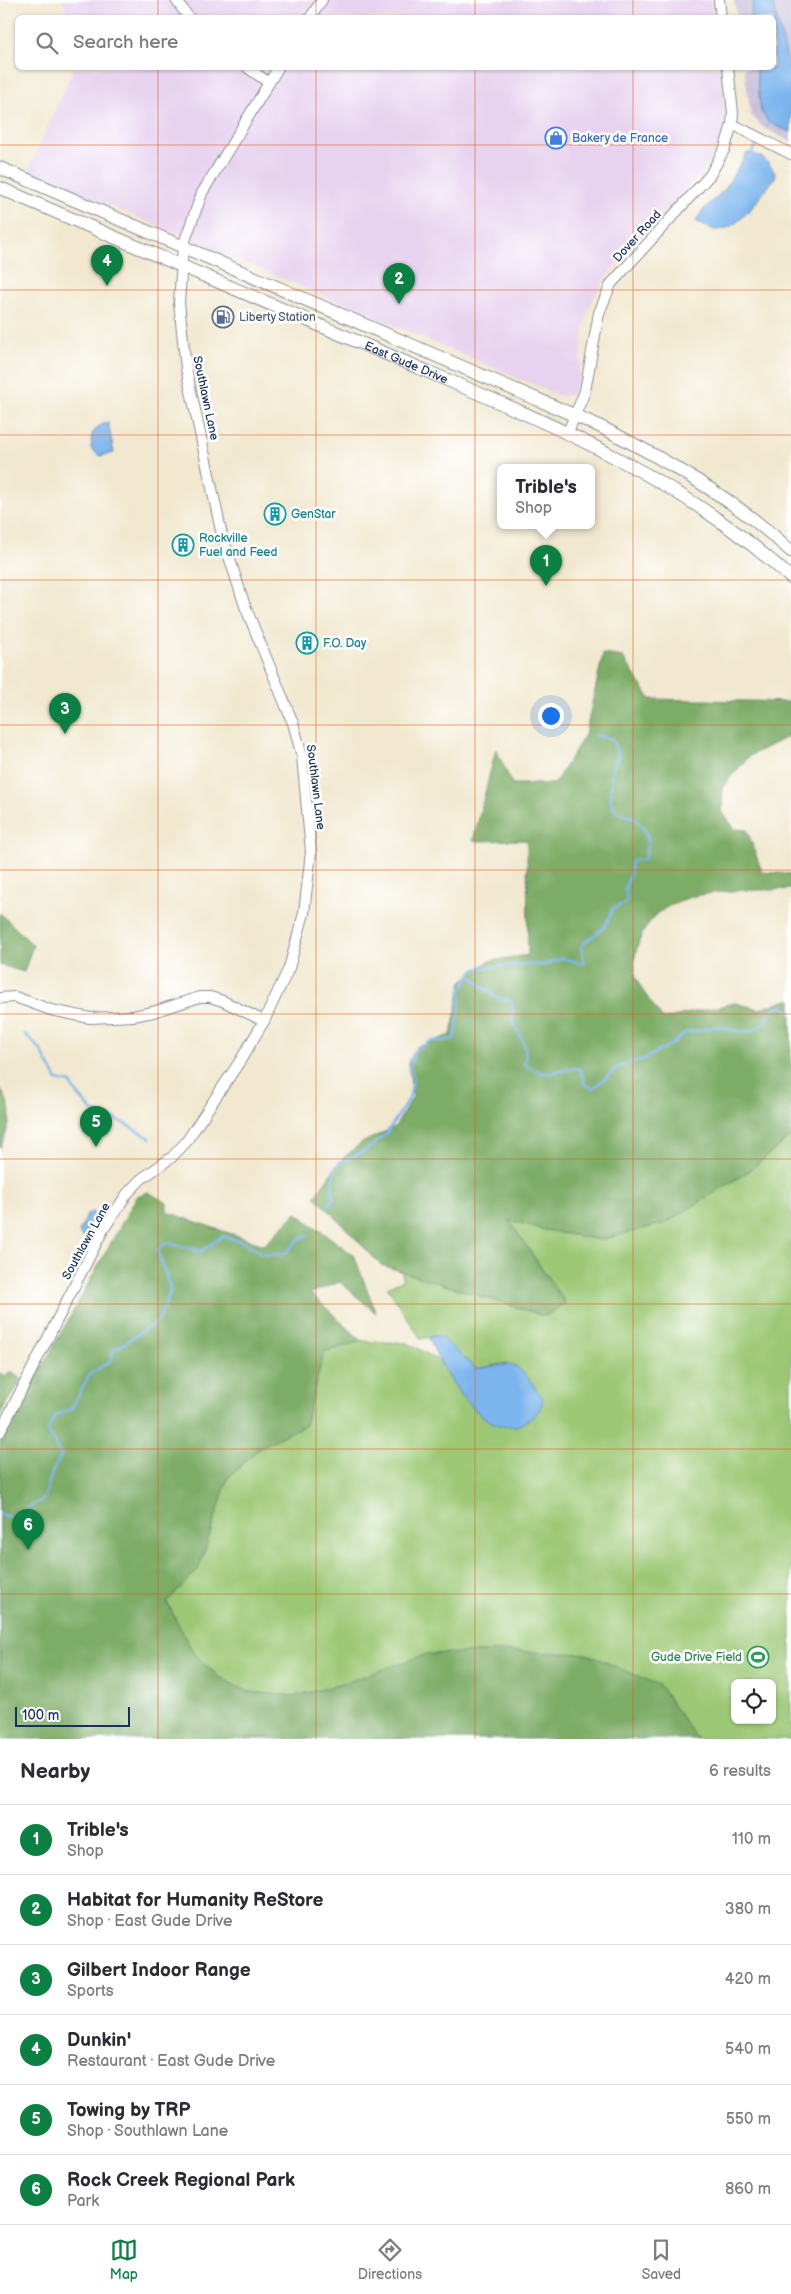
<!DOCTYPE html>
<html lang="en">
<head>
<meta charset="utf-8">
<style>
	:root { --surface:#fff; --page:#f2f2f3; --text:#2b2b33; --muted:#7c7c81; --line:#e1e1e2; --accent:#0b8043 }
	body { margin:0; font-family:"Balsamiq Sans",sans-serif; background:var(--page); color:var(--text) }
	.controls { position:absolute; right:15px; bottom:15px; display:grid; overflow:hidden; border-radius:8px; box-shadow:0 1px 4px #0004 }
	.controls button { width:45px; height:45px; display:grid; place-items:center; padding:0; border:0; border-bottom:1px solid var(--line); background:var(--surface); color:var(--text); font:25px sans-serif }
	.scale { position:absolute; left:15px; bottom:12px; width:115px; box-sizing:border-box; padding-left:5px; border:2px solid #1b2f5e; border-top:0; font-size:14px; line-height:18px; white-space:nowrap; color:#1b2f5e; -webkit-text-stroke:4px #fff; paint-order:stroke }
	.you { position:absolute; left:550px; top:715px; width:18px; height:18px; margin:-12px; border:4px solid #fff; border-radius:50%; background:#1a73e8; box-shadow:0 0 0 8px #1a73e833 }
	.badge { display:grid; place-items:center; width:32px; height:32px; border-radius:50%; background:var(--accent); color:#fff; font-size:16px; font-weight:700 }
	.pin { position:absolute; translate:-50% -41px; filter:drop-shadow(0 1px 2px #0008) }
	.pin::after { content:''; position:absolute; top:26px; width:18px; height:15px; background:inherit; clip-path:polygon(0 0,100% 0,50% 100%) }
	.popup { position:absolute; left:497px; top:464px; width:98px; height:65px; box-sizing:border-box; display:grid; place-content:center; border-radius:8px; background:var(--surface); filter:drop-shadow(0 1px 4px #0005); font-size:16px; white-space:nowrap; color:var(--muted) }
	.popup b { font-size:19px; color:var(--text) }
	.popup::after { content:''; position:absolute; left:50%; top:100%; margin-left:-10px; border:10px solid transparent; border-top-color:var(--surface) }
	.list { margin:0; padding:0; list-style:none }
	h2 { display:flex; justify-content:space-between; align-items:center; height:65px; margin:0; padding:0 20px; font-size:21px }
	h2 small { font-size:16px; font-weight:400; color:var(--muted) }
	.list li { display:grid; grid-template-columns:32px 1fr auto; gap:15px; align-items:center; box-sizing:border-box; height:70px; padding:0 20px; border-top:1px solid var(--line) }
	.list b { display:block; font-size:19px; white-space:nowrap }
	.list p { margin:0; font-size:16px; white-space:nowrap; color:var(--muted) }
	.list em { font-size:16px; font-style:normal; color:var(--muted) }
	.icon { flex:none; width:28px; height:28px; fill:none; stroke:currentColor; stroke-width:2; stroke-linecap:round; stroke-linejoin:round }
	.map { position:relative; flex:none; width:791px; height:1739px; overflow:hidden }
	.search { position:absolute; background:var(--surface); box-shadow:0 1px 4px #0004; left:15px; right:15px; top:15px; height:55px; display:flex; align-items:center; gap:12px; box-sizing:border-box; padding:0 18px; border-radius:8px; color:var(--muted); font-size:19px }
	.sheet { height:485px; background:var(--surface) }
	nav { display:flex; justify-content:space-around; align-items:center; box-sizing:border-box; height:70px; border-top:1px solid var(--line); background:var(--surface); font-size:14px; color:var(--muted) }
	nav a { display:grid; justify-items:center; gap:2px }
	nav .on { color:var(--accent) }
	.map>svg:first-child { display:block }
</style>
</head>
<body>
<div class="map">
<svg width="791" height="1739" viewBox="0 0 791 1739">
	<rect width="100%" height="100%" fill="#fff"/>
	<filter id="ink" filterUnits="userSpaceOnUse"><feTurbulence type="fractalNoise" baseFrequency=".02" numOctaves="2"/><feDisplacementMap in="SourceGraphic" scale="10" xChannelSelector="R" yChannelSelector="G"/><feConvolveMatrix kernelMatrix="1 2 1 2 8 2 1 2 1" color-interpolation-filters="sRGB"/></filter>
	<filter id="wash" filterUnits="userSpaceOnUse"><feTurbulence type="fractalNoise" baseFrequency=".0096" numOctaves="4" result="noise"/><feDisplacementMap in="SourceGraphic" scale="20" xChannelSelector="R" yChannelSelector="G"/><feGaussianBlur stdDeviation="1.12" result="paint"/><feColorMatrix in="noise" values="0 0 0 0 0 0 0 0 0 0 0 0 0 0 0 0 0 1.4 0 .05"/><feComposite in="paint" operator="in"/></filter>
	<g filter="url(#wash)">
		<rect width="100%" height="100%" fill="#f1e8cf"/>
		<!-- built -->
		<g fill="#e7d2ef">
			<path d="M61 0H711L714 17 71 18Z"/>
			<path d="M74 68H721L725 116 720 143 709 162 686 189 617 263 607 275 593 298 585 321 578 381 572 394 563 397 28 171Z"/>
		</g>
		<!-- industrial -->
		<path fill="#c8bfd8" d="M734 0H791V142L764 128 751 115 744 68H774V18L737 17Z"/>
		<!-- green -->
		<path fill="#9cc875" stroke="#5c7c6a" fill-rule="evenodd" d="M791 1136V1739H697L659 1685 0 1739V1448L123 1725 594 1658 338 1685 295 1696 249 1692 219 1677 193 1653 167 1602 199 1568 228 1478 260 1447 305 1425 324 1352 362 1341 407 1343 437 1359 461 1395 507 1363 476 1369 439 1335 421 1339 387 1287 403 1280 400 1258 425 1268 441 1284 545 1316 565 1302 508 1219 545 1230 600 1240 666 1223 749 1171ZM735 1683H772V1720H735Z"/>
		<!-- forest -->
		<g fill="#7dac66" stroke="#4c6e62">
			<path d="M603 654 623 657 650 699 791 702V735L749 756 723 786 722 812 735 829 747 830 762 872 791 874V889C743 892 663 883 641 937 636 948 632 965 636 978 641 990 655 1008 663 1019L735 1003 759 1009 791 999V1136L749 1171 666 1223 600 1240 545 1230 509 1220 565 1303 545 1316 381 1265 315 1196 340 1161 361 1143 395 1127 413 1097 408 1063 417 1047 451 1035 462 981 489 961 528 955 527 840 473 841 496 749 512 784H554L585 735Z"/>
			<path d="M0 913 33 945 24 972 0 965Z"/>
			<path d="M0 1089C16 1111 10 1125 0 1148Z"/>
			<path d="M148 1192 167 1203V1212L264 1245 296 1213 354 1255 376 1313 340 1282 310 1293 362 1341 324 1352 305 1425 260 1447 228 1478 199 1568 167 1602 193 1653 219 1677 249 1692 295 1696 338 1685 427 1654 511 1651 587 1654 659 1685 697 1739H0V1443L137 1196Z"/>
			<path d="M11 1371 22 1379 0 1416V1372L5 1377Z"/>
		</g>
		<!-- water -->
		<g fill="#7cb5ed" stroke="#4c72a6">
			<path d="M754 0H767L774 7 791 76V132L769 123 761 111 756 68H774V18L750 17Z"/>
			<path d="M747 153C762 153 771 164 776 176 763 193 740 230 717 230 711 230 702 224 696 221L703 210 725 189Z"/>
			<path d="M108 422 114 453 100 456 91 449 92 434 100 425Z"/>
			<path d="M93 1212 97 1216 86 1236 82 1237 79 1232 88 1213Z"/>
			<path d="M439 1335 476 1369C521 1361 515 1362 543 1398 542 1408 536 1417 526 1421 523 1423 519 1426 515 1426 478 1434 440 1366 429 1338Z"/>
		</g>
		<g fill="none" stroke-linecap="round" stroke-linejoin="round">
			<!-- stream -->
			<g stroke="#7cb5ed" stroke-width="2.5">
				<path d="M767 126 769 123"/>
				<path d="M752 152 756 146"/>
				<path d="M469 975 496 997 511 1001 513 1010 511 1017 524 1043 526 1055 524 1064C553 1083 554 1066 580 1069L585 1085 594 1088 618 1067 646 1058 672 1044 685 1033 719 1026 734 1031H751L766 1023 769 1014 777 1007 782 1006 791 1012"/>
				<path d="M25 1034 40 1049 57 1080 71 1083 74 1090 93 1112 114 1118 150 1138"/>
				<path d="M328 1205 333 1198 332 1182 335 1168 339 1163 365 1151 386 1134 409 1099 413 1081 410 1066 414 1051 431 1041 453 1040 456 1033 461 990 473 970 480 968 528 964 545 965 562 958 581 963 584 961 581 946C598 928 604 936 612 909L625 903 627 899 625 888 631 871 630 864 632 861 645 859 648 839 644 829 634 818 618 812 611 802 612 770 618 755 612 739 595 735"/>
				<path d="M0 1514 11 1517 44 1499 52 1473 61 1456 48 1430 55 1416 72 1408 90 1374 111 1361 113 1351 159 1320 171 1290 157 1250 167 1243 201 1251 223 1236 241 1241 265 1255 285 1254 299 1239 308 1235"/>
			</g>
		</g>
	</g>
	<g filter="url(#ink)">
		<g fill="none" stroke-linecap="round" stroke-linejoin="round">
			<!-- minor casing -->
			<g stroke="#868c96" stroke-width="12">
				<g id="minor">
					<path d="M176 0 189 18"/>
					<path d="M719 0 721 18"/>
					<path d="M310 18 322 0"/>
					<path d="M248 68 268 82"/>
					<path d="M732 124 791 154"/>
					<path d="M568 432 585 391 599 313 611 284 710 175 725 148 732 124 733 113 728 68"/>
					<path d="M0 998 15 997 51 1010 90 1018 133 1016 153 1012 200 997H210L223 1001 264 1021"/>
					<path d="M0 1432 103 1230 127 1194 140 1180 172 1157 186 1142 240 1061 264 1021 289 968 304 913 311 852 302 756 293 723 245 606 222 535 186 368 179 303 183 246 202 193 278 68"/>
				</g>
			</g>
			<!-- major casing -->
			<g stroke="#868c96" stroke-width="14">
				<g id="major">
					<path d="M0 168 597 425C666 460 733 498 791 551"/>
					<path id="s1" d="M0 188C128 243 256 298 384 353 530 416 672 469 791 578"/>
				</g>
			</g>
			<!-- minor -->
			<use href="#minor" stroke="#fff" stroke-width="10"/>
			<!-- major -->
			<use href="#major" stroke="#fff" stroke-width="12"/>
		</g>
	</g>
	<!-- grid -->
	<path fill="none" stroke="#de5710" stroke-width="1" stroke-opacity="0.55" d="M158 0V18M316 0V18M475 0V18M633 0V18M158 68V1739M316 68V1739M475 68V1739M633 68V1739M0 145H791M0 290H791M0 435H791M0 580H791M0 725H791M0 870H791M0 1014H791M0 1159H791M0 1304H791M0 1449H791M0 1594H791"/>
	<!-- icons -->
	<defs>
		<g id="shop-ring" transform="scale(1.125)"><circle r="9.5" fill="#fff" stroke="#3f7fe0" stroke-width="1.5"/><path d="M-5-2.5h2.3a2.7 3.5 0 0 1 5.4 0H5L5.5 6h-11ZM-1.5-2.5h3a1.5 2.3 0 0 0-3 0Z" fill="#3f7fe0"/></g>
		<g id="fuel-ring" transform="scale(1.125)"><circle r="9.5" fill="#fff" stroke="#5c6f8a" stroke-width="1.5"/><path d="M-5.5-6h7V0h2V4h1.3V-2.5L3-4.5l.8-.8L6-3V5H2.5V1h-1V6h-7ZM-4.2-4.7v3.2H.2V-4.7Z" fill="#5c6f8a"/></g>
		<g id="building-ring" transform="scale(1.125)"><circle r="9.5" fill="#fff" stroke="#0f9aa8" stroke-width="1.5"/><path d="M-4-6H4V6H1V3H-1V6H-4ZM-2.5-4.3h1.7v1.8h-1.7ZM.8-4.3h1.7v1.8H.8ZM-2.5-1h1.7V.8h-1.7ZM.8-1h1.7V.8H.8Z" fill="#0f9aa8"/></g>
		<g id="stadium-ring" transform="scale(1.125)"><circle r="9.5" fill="#fff" stroke="#2e9e5b" stroke-width="1.5"/><path d="M0-5a6.5 5 0 1 0 0 10a6.5 5 0 1 0 0-10ZM-3.5-1.8h7v3.6h-7Z" fill="#2e9e5b"/></g>
	</defs>
	<g fill-rule="evenodd">
		<use href="#shop-ring" x="556" y="138"/>
		<use href="#fuel-ring" x="223" y="317"/>
		<use href="#building-ring" x="275" y="514"/>
		<use href="#building-ring" x="183" y="545"/>
		<use href="#building-ring" x="307" y="643"/>
		<use href="#stadium-ring" x="758" y="1657"/>
	</g>
	<g text-anchor="middle" stroke-width="5" stroke-linejoin="round" paint-order="stroke">
		<!-- shop labels -->
		<g font-size="12" fill="#366cbe" stroke="#fff" text-anchor="start">
			<text x="572" y="142">Bakery de France</text>
		</g>
		<!-- street labels -->
		<g font-size="12" fill="#1b2f5e" stroke="#fff">
			<text transform="translate(637 236) rotate(-48)" y="4">Dover Road</text>
			<text dy="4" stroke="none"><textPath href="#s1" startOffset="442">East Gude Drive</textPath></text>
			<text transform="translate(206 398) rotate(78)" y="4">Southlawn Lane</text>
			<text transform="translate(316 787) rotate(83)" y="4">Southlawn Lane</text>
			<text transform="translate(86 1241) rotate(-61)" y="4">Southlawn Lane</text>
		</g>
		<!-- service labels -->
		<g font-size="12" fill="#4e5e75" stroke="#fff" text-anchor="start">
			<text x="239" y="321">Liberty Station</text>
		</g>
		<!-- culture labels -->
		<g font-size="12" fill="#0d838f" stroke="#fff" text-anchor="start">
			<text x="291" y="518">GenStar</text>
			<text x="199" y="542">Rockville<tspan x="199" dy="14">Fuel and Feed</tspan></text>
			<text x="323" y="647">F.O. Day</text>
		</g>
		<!-- leisure labels -->
		<g font-size="12" fill="#27864d" stroke="#fff" text-anchor="end">
			<text x="742" y="1661">Gude Drive Field</text>
		</g>
	</g>
</svg>
<div class="controls">
<button><svg class="icon" aria-label="locate" viewBox="0 0 24 24"><circle cx="12" cy="12" r="6"/><path d="M12 2v4M12 18v4M2 12h4M18 12h4"/></svg></button>
</div>
<div class="scale">100 m</div>
<div class="you"></div>
<div class="pin badge" style="left:546px;top:586px">1</div>
<div class="popup"><b>Trible's</b>Shop</div>
<div class="pin badge" style="left:399px;top:304px">2</div>
<div class="pin badge" style="left:65px;top:734px">3</div>
<div class="pin badge" style="left:107px;top:286px">4</div>
<div class="pin badge" style="left:96px;top:1147px">5</div>
<div class="pin badge" style="left:28px;top:1550px">6</div>
<div class="search"><svg class="icon" aria-label="search" viewBox="0 0 24 24"><circle cx="10" cy="10" r="6"/><path d="M15 15l6 6"/></svg>Search here</div>
</div>
<section class="sheet">
<h2>Nearby<small>6 results</small></h2>
<ul class="list">
<li><span class="badge">1</span><div><b>Trible's</b><p>Shop</p></div><em>110 m</em></li>
<li><span class="badge">2</span><div><b>Habitat for Humanity ReStore</b><p>Shop · East Gude Drive</p></div><em>380 m</em></li>
<li><span class="badge">3</span><div><b>Gilbert Indoor Range</b><p>Sports</p></div><em>420 m</em></li>
<li><span class="badge">4</span><div><b>Dunkin'</b><p>Restaurant · East Gude Drive</p></div><em>540 m</em></li>
<li><span class="badge">5</span><div><b>Towing by TRP</b><p>Shop · Southlawn Lane</p></div><em>550 m</em></li>
<li><span class="badge">6</span><div><b>Rock Creek Regional Park</b><p>Park</p></div><em>860 m</em></li>
</ul>
</section>
<nav>
<a class="on"><svg class="icon" aria-label="map" viewBox="0 0 24 24"><path d="M3 6l6-2 6 2 6-2v14l-6 2-6-2-6 2zM9 4v14M15 6v14"/></svg>Map</a>
<a><svg class="icon" aria-label="directions" viewBox="0 0 24 24"><path d="M12 3l9 9-9 9-9-9zM9 14v-3h6M13 9l2 2-2 2"/></svg>Directions</a>
<a><svg class="icon" aria-label="saved" viewBox="0 0 24 24"><path d="M7 4h10v16l-5-4-5 4z"/></svg>Saved</a>
</nav>
</body>
</html>
